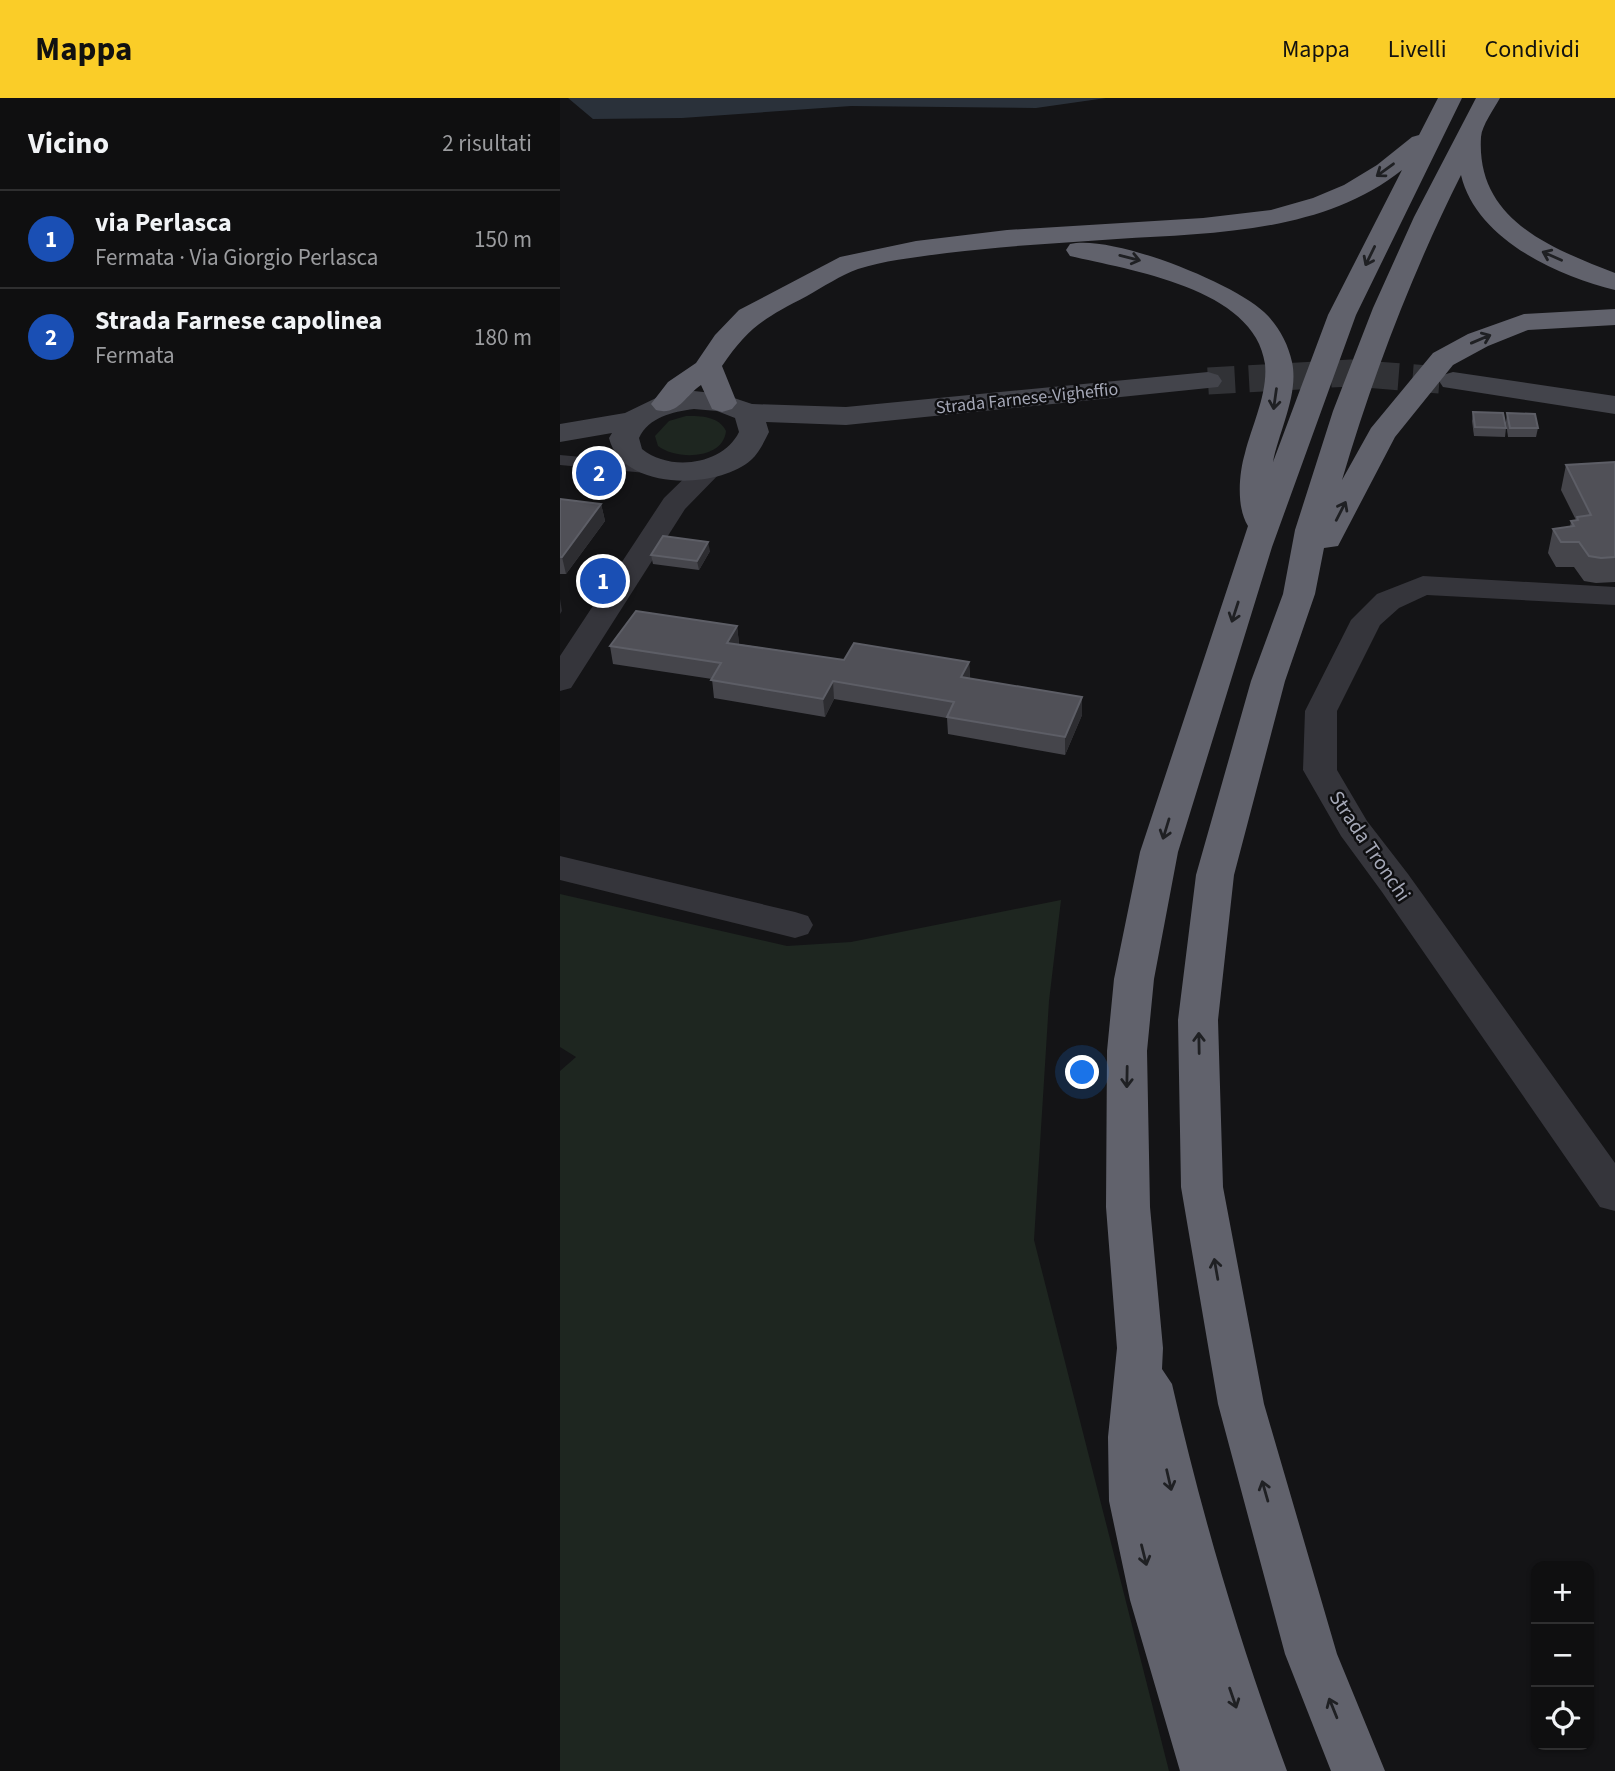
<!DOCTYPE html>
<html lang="it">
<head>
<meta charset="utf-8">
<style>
	:root { --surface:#0f0f10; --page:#181819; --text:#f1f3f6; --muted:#9b9c9f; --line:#2f2f30; --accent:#facd28 }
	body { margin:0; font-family:"Source Sans 3",sans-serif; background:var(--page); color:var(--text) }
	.controls { position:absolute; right:21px; bottom:21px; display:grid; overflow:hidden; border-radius:14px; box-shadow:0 2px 5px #0004 }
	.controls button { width:63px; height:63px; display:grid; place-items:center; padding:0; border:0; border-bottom:2px solid var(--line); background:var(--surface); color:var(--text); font:35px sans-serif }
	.you { position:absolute; left:523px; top:975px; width:24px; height:24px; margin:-18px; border:5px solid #fff; border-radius:50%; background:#1a73e8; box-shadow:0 0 0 10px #1a73e833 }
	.badge { display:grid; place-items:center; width:46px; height:46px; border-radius:50%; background:var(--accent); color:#fff; font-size:23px; font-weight:700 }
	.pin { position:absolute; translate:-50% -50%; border:4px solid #fff; box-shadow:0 2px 7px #0006 }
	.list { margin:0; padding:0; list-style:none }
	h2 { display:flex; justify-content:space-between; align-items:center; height:91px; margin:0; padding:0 28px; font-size:30px }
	h2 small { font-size:23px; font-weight:400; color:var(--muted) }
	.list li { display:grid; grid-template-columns:46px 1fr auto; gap:21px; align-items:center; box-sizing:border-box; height:98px; padding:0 28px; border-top:2px solid var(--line) }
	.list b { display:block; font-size:26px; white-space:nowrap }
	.list p { margin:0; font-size:23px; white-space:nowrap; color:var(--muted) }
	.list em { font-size:23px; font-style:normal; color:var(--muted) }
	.icon { flex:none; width:38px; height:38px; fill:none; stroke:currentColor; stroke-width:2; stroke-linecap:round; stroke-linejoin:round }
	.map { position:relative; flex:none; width:1055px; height:1673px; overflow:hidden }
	header { display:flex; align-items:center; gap:42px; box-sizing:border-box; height:98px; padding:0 35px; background:var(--accent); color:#111 }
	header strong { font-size:33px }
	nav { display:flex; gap:38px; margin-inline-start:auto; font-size:24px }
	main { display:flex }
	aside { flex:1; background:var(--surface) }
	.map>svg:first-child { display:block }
</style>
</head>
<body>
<header>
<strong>Mappa</strong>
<nav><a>Mappa</a><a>Livelli</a><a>Condividi</a></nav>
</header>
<main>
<aside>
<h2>Vicino<small>2 risultati</small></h2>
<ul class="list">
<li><span class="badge" style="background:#1a4fb4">1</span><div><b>via Perlasca</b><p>Fermata · Via Giorgio Perlasca</p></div><em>150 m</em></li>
<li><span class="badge" style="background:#1a4fb4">2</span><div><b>Strada Farnese capolinea</b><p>Fermata</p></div><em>180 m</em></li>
</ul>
</aside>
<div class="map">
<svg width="1055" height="1673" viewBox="0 0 1055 1673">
	<rect width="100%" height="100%" fill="#141416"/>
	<!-- green -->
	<g fill="#1e2620">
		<path d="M126 318C142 318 158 318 166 333 163 362 116 362 98 348L95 338 109 323Z"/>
		<path d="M0 796 227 848 291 844 501 802 489 903 474 1142 609 1673H0V973L16 959 0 949Z"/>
	</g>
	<!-- water -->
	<path fill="#2a313a" d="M8 0H546L476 10 291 8 122 20 33 21Z"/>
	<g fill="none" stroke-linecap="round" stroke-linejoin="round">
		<!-- secondary-tunnel -->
		<path stroke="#313236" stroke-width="27" stroke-dasharray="27 14" stroke-linecap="butt" d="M648 283 791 275 893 283"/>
		<!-- lane -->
		<path fill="#35353b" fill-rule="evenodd" d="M0 357 97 366 105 371 97 376 0 367Z"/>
		<!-- street -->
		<g fill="#35353b" fill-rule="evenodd">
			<path d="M151 361 161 364 165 370 125 411 11 590 0 593V558L104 400 141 364Z"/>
			<path d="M863 478 1055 489V507L867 497 839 510 820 527 777 613V672L807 723 848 776 1055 1065V1113L1040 1109 822 794 781 738 743 672 745 613 791 522 817 496Z"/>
			<path d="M0 758 235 814 248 818 253 827 248 836 235 840 0 782Z"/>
		</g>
		<!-- secondary -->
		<g fill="#43444b" fill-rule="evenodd">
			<path d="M648 274 658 277 662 283 658 289 286 327 206 324 209 334C204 344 199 355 191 362 157 392 62 393 49 340L52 335 0 344V326L65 315 96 300 134 293 162 296 192 306 286 309ZM134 311 157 313 175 320 179 334C163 367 110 374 82 351L79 340C89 319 112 314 134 311Z"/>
			<path d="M893 274 1055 298V316L883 289 879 283 883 277Z"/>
		</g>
		<!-- highway -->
		<g fill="#61626c" fill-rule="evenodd">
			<path d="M878 0H902L796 217 712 449 618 754 594 881 587 953 590 1109 603 1250 602 1271 612 1286C642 1418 680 1546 727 1673H620L570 1502 549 1403 548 1339 557 1250 546 1109 547 953 554 881 580 754 688 428C676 409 679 375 685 355 692 327 708 295 705 266 695 190 569 172 510 158L506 152 510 146C551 136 672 184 704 214 718 227 728 245 732 264 739 296 719 333 713 364L768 217 842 72C763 135 653 135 557 141 500 145 444 148 387 155 358 159 326 162 298 171 281 177 263 189 247 198 205 220 189 228 162 268L177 305 172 311 162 314 152 311 141 287C124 299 118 318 96 312L91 306 108 284 136 265 155 237 179 212 280 159 356 143 447 132 643 120 711 112 753 100 784 87 817 67 852 39 859 37Z"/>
			<path d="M916 0H940C934 11 922 27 921 39 916 122 991 150 1055 175V192C997 178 916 141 901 77 852 175 813 277 782 382L811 330 873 255 908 236 964 216 1055 211V227L968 232 928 248 893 267 835 339 778 448 764 450 755 496 725 583 674 777 658 922 663 1089 704 1306 777 1556 825 1673H771L725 1556 658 1306 621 1089 618 922 636 777 691 583 723 496 735 432 773 313 813 210 854 119Z"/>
		</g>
	</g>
	<!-- wall -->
	<g fill="#45454b">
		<path d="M913 314 946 330 945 339 914 338 912 323Z"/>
		<path d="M947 315 978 330 976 339H948L946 324Z"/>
		<path d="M1055 364V484L1036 485 1024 483 1014 469H996L988 455 993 431 1010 429 1011 423 1016 422 1001 392 1006 367Z"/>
		<path d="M0 401 41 406 45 423 6 476H0Z"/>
		<path d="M150 453 139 472 93 466 91 457Z"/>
		<path d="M177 528 179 546 284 562 409 564 410 581 522 617 505 657 388 636 387 620 274 601 265 619 154 600 152 581 53 566 50 548Z"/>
	</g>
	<!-- shaded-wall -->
	<g fill="#2d2d31">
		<path d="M41 406 45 423 6 476 2 459Z"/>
		<path d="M148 444 150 453 139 472 137 463Z"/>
		<path d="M0 501 2 513 0 516Z"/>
		<path d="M177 528 179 545 170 562 167 545Z"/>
		<path d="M409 564 410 581 401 579Z"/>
		<path d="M273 583 274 601 265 619 263 601Z"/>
		<path d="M522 599V617L505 657V639Z"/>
	</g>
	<!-- building -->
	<g fill="#505057" stroke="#5d5e66" stroke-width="2">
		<path d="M913 314 943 315 946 330 915 329Z"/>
		<path d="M947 315 975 316 978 330H950Z"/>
		<path d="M1055 364V459L1041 460 1029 458 1019 444H1001L993 431 1014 428 1011 423 1018 422 1017 419 1031 417 1006 367Z"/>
		<path d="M0 401 41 406 2 459H0Z"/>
		<path d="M103 438 148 444 137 463 91 457Z"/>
		<path d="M76 513 177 528 167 545 284 562 294 545 409 564 401 579 522 599 505 639 387 619 394 604 273 583 263 601 151 582 161 565 50 548Z"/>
	</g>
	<!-- one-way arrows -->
	<defs><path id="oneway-shaft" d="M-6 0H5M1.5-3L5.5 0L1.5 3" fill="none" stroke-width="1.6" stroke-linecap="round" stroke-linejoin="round" transform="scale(1.75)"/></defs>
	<g stroke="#1f2023">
		<use href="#oneway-shaft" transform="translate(825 72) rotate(144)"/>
		<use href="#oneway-shaft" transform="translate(810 158) rotate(116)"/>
		<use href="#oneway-shaft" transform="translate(992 158) rotate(-156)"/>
		<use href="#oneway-shaft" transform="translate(570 160) rotate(14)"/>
		<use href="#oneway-shaft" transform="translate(921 241) rotate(-23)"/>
		<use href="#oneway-shaft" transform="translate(715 301) rotate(98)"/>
		<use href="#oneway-shaft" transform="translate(781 413) rotate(-63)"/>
		<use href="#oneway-shaft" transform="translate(675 514) rotate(108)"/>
		<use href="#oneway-shaft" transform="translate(606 731) rotate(107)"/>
		<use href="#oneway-shaft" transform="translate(639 945) rotate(-91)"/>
		<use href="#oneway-shaft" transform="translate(567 979) rotate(91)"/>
		<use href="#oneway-shaft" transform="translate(656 1171) rotate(-100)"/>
		<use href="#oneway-shaft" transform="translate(609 1382) rotate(77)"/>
		<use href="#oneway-shaft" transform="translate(705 1393) rotate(-106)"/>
		<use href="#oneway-shaft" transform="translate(584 1457) rotate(76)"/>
		<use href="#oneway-shaft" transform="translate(673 1600) rotate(71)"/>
		<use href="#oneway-shaft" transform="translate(773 1610) rotate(-112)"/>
	</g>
	<g text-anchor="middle" stroke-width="5" stroke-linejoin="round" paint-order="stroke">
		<!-- far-street labels -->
		<g font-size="18" fill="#a5a8b7" stroke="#0f0f11">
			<text transform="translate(467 300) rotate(-6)" y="6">Strada Farnese-Vigheffio</text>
		</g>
		<!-- street labels -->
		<g font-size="21" fill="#a5a8b7" stroke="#0f0f11">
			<text transform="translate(810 748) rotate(56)" y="7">Strada Tronchi</text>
		</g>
	</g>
</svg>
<div class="controls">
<button>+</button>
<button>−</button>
<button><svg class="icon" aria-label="locate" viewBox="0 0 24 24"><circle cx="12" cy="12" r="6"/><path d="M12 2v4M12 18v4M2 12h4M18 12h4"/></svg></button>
</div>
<div class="you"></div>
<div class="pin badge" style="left:43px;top:483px;background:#1a4fb4">1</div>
<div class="pin badge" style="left:39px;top:375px;background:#1a4fb4">2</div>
</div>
</main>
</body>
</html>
